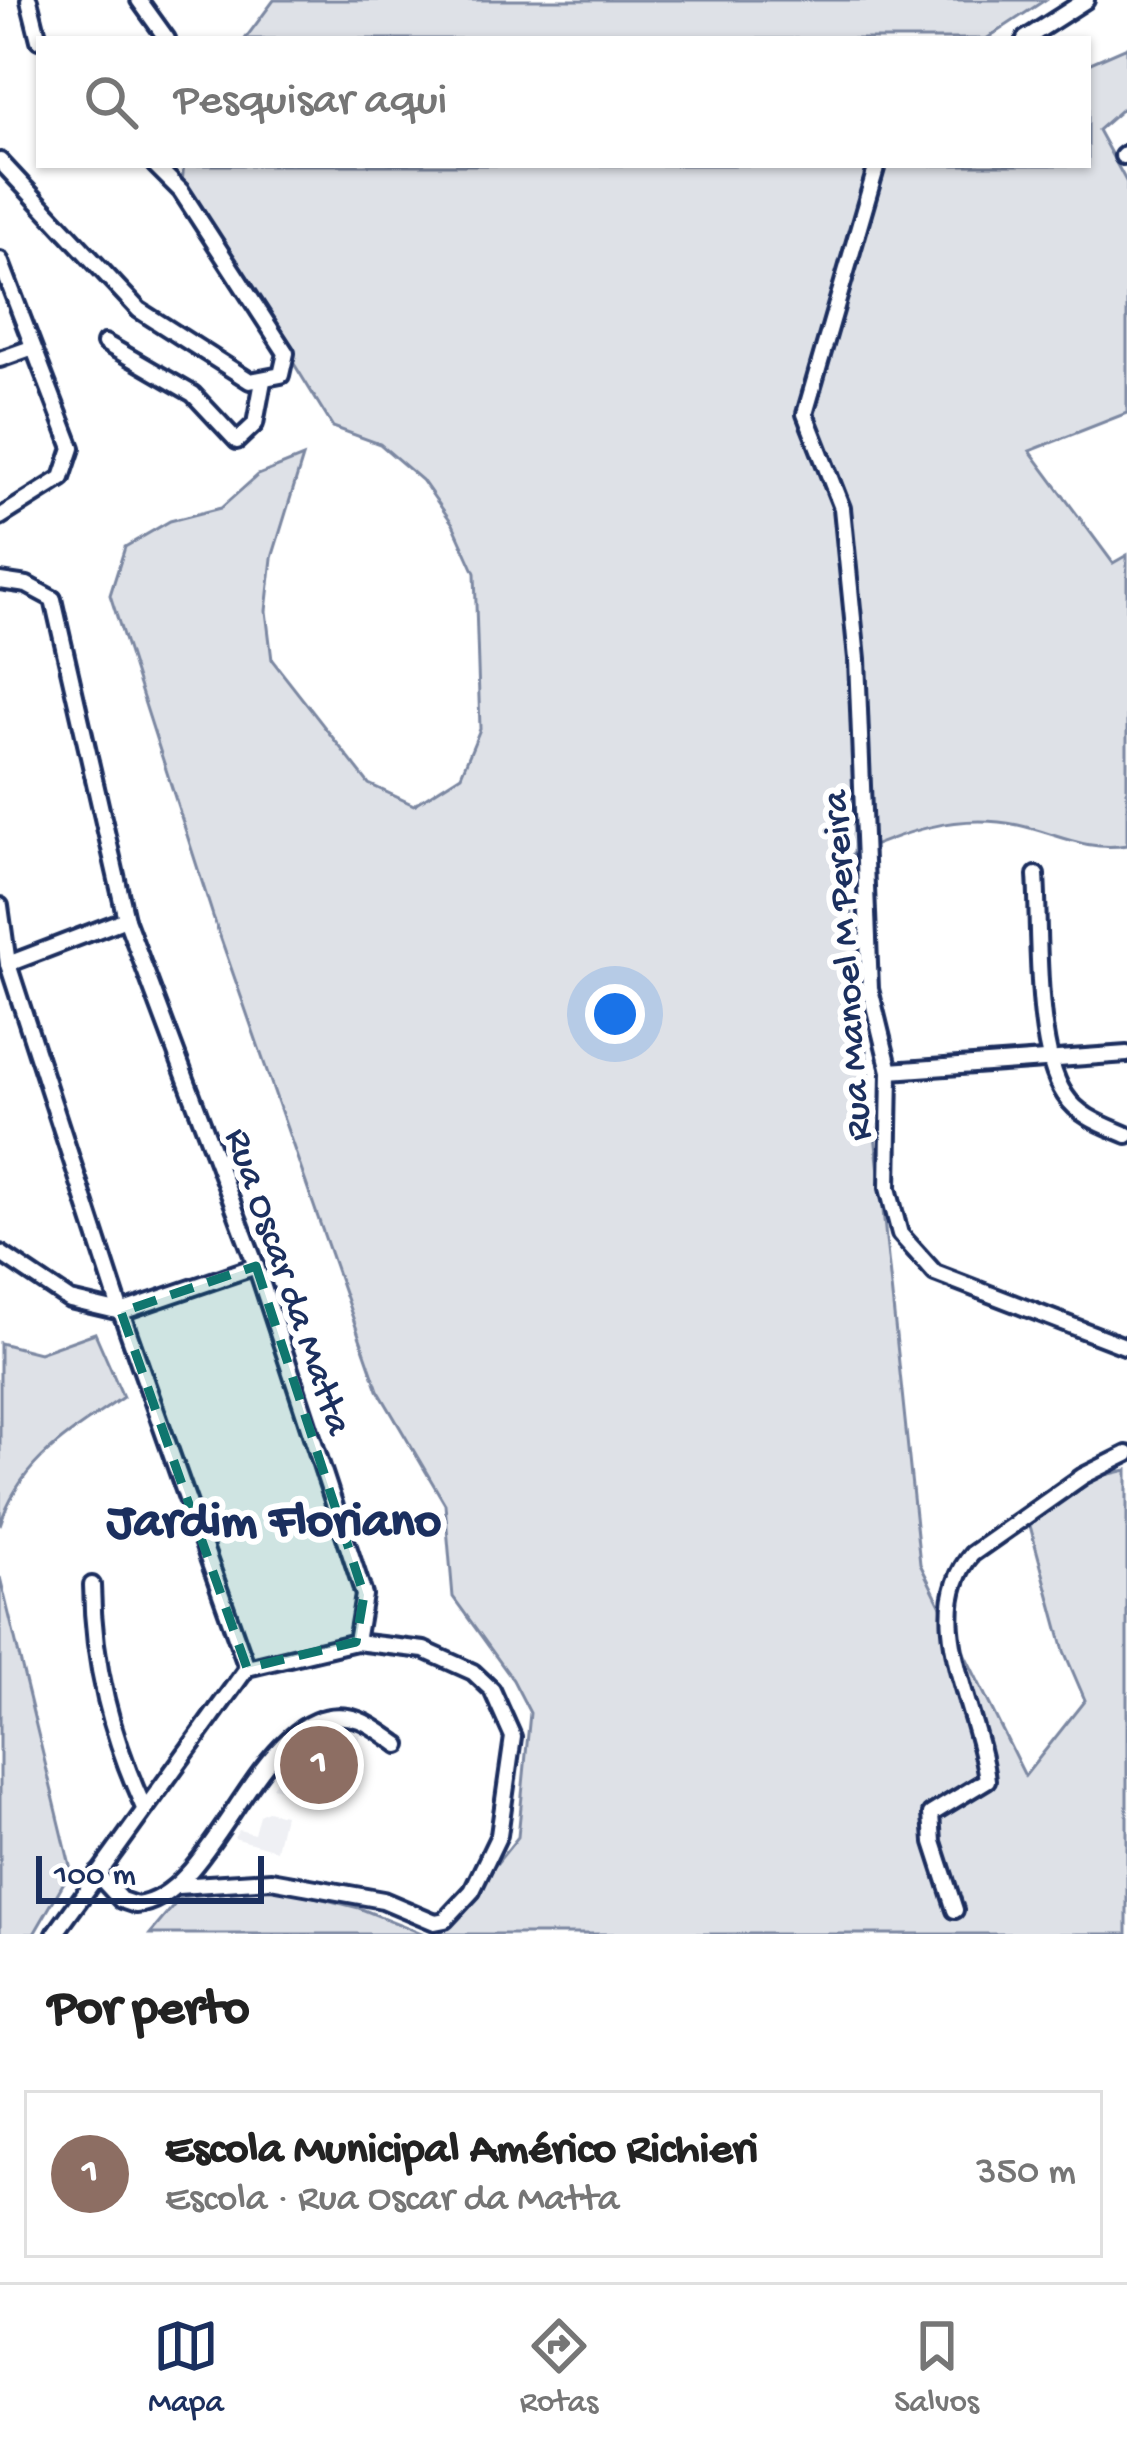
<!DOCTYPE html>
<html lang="pt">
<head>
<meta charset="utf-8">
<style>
	:root { --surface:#fff; --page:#f2f2f2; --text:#222; --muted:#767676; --line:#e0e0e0; --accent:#1b2f5e }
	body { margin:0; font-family:"Gochi Hand",sans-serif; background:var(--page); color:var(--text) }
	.scale { position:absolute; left:36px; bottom:30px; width:228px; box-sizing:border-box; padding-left:12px; border:6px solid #1b2f5e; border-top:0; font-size:33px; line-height:42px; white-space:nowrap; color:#1b2f5e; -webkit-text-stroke:9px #fff; paint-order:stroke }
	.you { position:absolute; left:615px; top:1014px; width:42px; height:42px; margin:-30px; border:9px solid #fff; border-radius:50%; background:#1a73e8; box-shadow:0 0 0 18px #1a73e833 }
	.badge { display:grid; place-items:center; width:78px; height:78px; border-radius:50%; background:var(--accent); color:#fff; font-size:39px; font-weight:700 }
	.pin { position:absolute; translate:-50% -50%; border:6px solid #fff; box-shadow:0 3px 12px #0006 }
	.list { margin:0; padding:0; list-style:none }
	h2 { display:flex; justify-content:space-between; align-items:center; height:156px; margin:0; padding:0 48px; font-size:51px }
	h2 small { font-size:39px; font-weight:400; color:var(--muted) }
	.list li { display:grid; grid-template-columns:78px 1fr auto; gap:36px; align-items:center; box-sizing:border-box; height:168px; margin:0 24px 24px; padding:0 24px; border:3px solid var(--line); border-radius:0px }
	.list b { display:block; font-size:45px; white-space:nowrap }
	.list p { margin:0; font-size:39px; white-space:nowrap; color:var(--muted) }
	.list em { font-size:39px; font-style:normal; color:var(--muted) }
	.icon { flex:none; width:66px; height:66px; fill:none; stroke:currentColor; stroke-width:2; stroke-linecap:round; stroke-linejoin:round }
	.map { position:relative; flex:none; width:1127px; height:1934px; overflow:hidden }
	.search { position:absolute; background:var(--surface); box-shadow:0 3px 9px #0004; left:36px; right:36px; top:36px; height:132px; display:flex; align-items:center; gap:30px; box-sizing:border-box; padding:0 42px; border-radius:0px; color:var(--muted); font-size:45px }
	.sheet { height:348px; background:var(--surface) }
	nav { display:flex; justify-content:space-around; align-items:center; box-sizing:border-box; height:168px; border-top:3px solid var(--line); background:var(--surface); font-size:33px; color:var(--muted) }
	nav a { display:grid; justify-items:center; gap:6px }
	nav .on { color:var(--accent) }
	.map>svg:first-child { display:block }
</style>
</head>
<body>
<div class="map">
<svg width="1127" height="1934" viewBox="0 0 1127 1934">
	<rect width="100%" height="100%" fill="#fff"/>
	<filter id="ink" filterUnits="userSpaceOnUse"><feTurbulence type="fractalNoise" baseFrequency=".00833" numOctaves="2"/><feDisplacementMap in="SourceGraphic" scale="24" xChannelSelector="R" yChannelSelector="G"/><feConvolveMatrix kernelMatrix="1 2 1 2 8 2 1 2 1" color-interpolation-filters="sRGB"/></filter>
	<g filter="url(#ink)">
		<!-- built -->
		<g fill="#eff0f4">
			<path d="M326 1730 361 1733 337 1803 272 1787 303 1742Z"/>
			<path d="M267 1811 284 1815 276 1850 234 1838 239 1830 254 1834 259 1815Z"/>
		</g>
		<!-- green -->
		<g fill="#dee1e7" stroke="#7c88a2" stroke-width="3">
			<path d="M274 0H1045L986 39H245Z"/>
			<path d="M1127 47V105L1098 130 1127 183V413L1030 451 1113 563 1127 555V845C1087 852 1055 833 1018 825 955 812 903 833 846 857L920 1564 1025 1776 1085 1700 1064 1651 1029 1522 1084 1480 1127 1470V1934H440L518 1837 530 1713 513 1680 453 1597 445 1504 378 1390 213 916 110 595 125 547 170 521 221 508 258 475 303 457 272 558 266 611 272 660 369 784 414 805 461 775 480 729 475 573 453 524 422 480 380 444 333 427 182 182 184 165H1088V64Z"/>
			<path d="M95 1333 123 1397C71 1433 20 1460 0 1525V1343L39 1353Z"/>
			<path d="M0 1577 71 1870 34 1934H0Z"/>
			<path d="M275 1887 359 1908 424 1934H150L181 1897Z"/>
		</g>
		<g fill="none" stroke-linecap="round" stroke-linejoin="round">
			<!-- street casing -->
			<g stroke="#1b2f5e" stroke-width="22">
				<g id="street">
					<path d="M29 0 39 40"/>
					<path d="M139 0 167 39"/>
					<path d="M1025 39 1086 0"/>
					<path d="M1123 156 1127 153"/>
					<path d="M0 161 139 310 250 381 281 375 286 353 181 191 155 165"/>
					<path d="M877 165 805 414 842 508 857 659 870 989 890 1071 888 1188 900 1234 935 1273 1127 1347"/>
					<path d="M0 260 72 448 62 478 0 517"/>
					<path d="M105 343 193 394 237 441 255 424 263 381"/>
					<path d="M0 359 31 348"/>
					<path d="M0 581 27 585 53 599 126 919 256 1266 364 1595 356 1642"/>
					<path d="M1036 875C1040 932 1034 1049 1065 1095 1079 1117 1104 1125 1127 1135"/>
					<path d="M0 906 8 964 121 1312 247 1668"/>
					<path d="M8 964 126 919"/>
					<path d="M890 1071 1127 1054"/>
					<path d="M0 1253 70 1300 121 1312 256 1266"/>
					<path d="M92 1585C93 1665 111 1735 144 1808"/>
					<path d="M97 1874 121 1900 136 1905C220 1897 263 1686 359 1720 373 1725 387 1737 399 1745"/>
					<path d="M955 1910 933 1842 931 1814 987 1780C979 1710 919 1615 972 1554L1083 1476 1127 1454"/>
					<path d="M55 1934 247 1668 356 1642 424 1650 473 1672 492 1690 513 1737 499 1835 472 1891 445 1920 435 1922 383 1900 271 1880 178 1886"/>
				</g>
			</g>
			<!-- street -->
			<use href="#street" stroke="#fff" stroke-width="14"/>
		</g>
	</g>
	<!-- marked area -->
	<path fill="#0f766e" fill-opacity="0.2" stroke="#0f766e" stroke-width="9" stroke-dasharray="24 15" stroke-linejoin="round" d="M256 1266 364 1595 356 1642 247 1668 121 1312Z"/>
	<g text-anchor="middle" stroke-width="12" stroke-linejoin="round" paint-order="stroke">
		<!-- street labels -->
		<g font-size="39" fill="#1b2f5e" stroke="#fff">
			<text transform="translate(843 966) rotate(-94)" y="14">Rua Manoel M Pereira</text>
			<text transform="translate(292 1280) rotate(71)" y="14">Rua Oscar da Matta</text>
		</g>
		<!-- district labels -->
		<g font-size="51" font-weight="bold" fill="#1b2f5e" stroke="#fff">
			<text x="274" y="1534">Jardim Floriano</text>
		</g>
	</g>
</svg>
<div class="scale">100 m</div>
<div class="you"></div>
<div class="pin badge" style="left:319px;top:1765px;background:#8d6e63">1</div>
<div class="search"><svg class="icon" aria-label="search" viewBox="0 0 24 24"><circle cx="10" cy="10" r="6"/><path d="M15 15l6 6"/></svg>Pesquisar aqui</div>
</div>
<section class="sheet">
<h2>Por perto<small></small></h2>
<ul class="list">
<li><span class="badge" style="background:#8d6e63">1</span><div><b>Escola Municipal Américo Richieri</b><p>Escola · Rua Oscar da Matta</p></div><em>350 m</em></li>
</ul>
</section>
<nav>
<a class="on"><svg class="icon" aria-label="map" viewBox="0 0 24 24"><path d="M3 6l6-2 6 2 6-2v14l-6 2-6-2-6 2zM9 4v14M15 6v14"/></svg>Mapa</a>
<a><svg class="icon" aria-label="directions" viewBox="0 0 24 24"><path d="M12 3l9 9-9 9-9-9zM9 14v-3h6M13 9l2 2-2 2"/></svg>Rotas</a>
<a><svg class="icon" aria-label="saved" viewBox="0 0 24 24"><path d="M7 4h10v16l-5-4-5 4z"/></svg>Salvos</a>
</nav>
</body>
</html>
